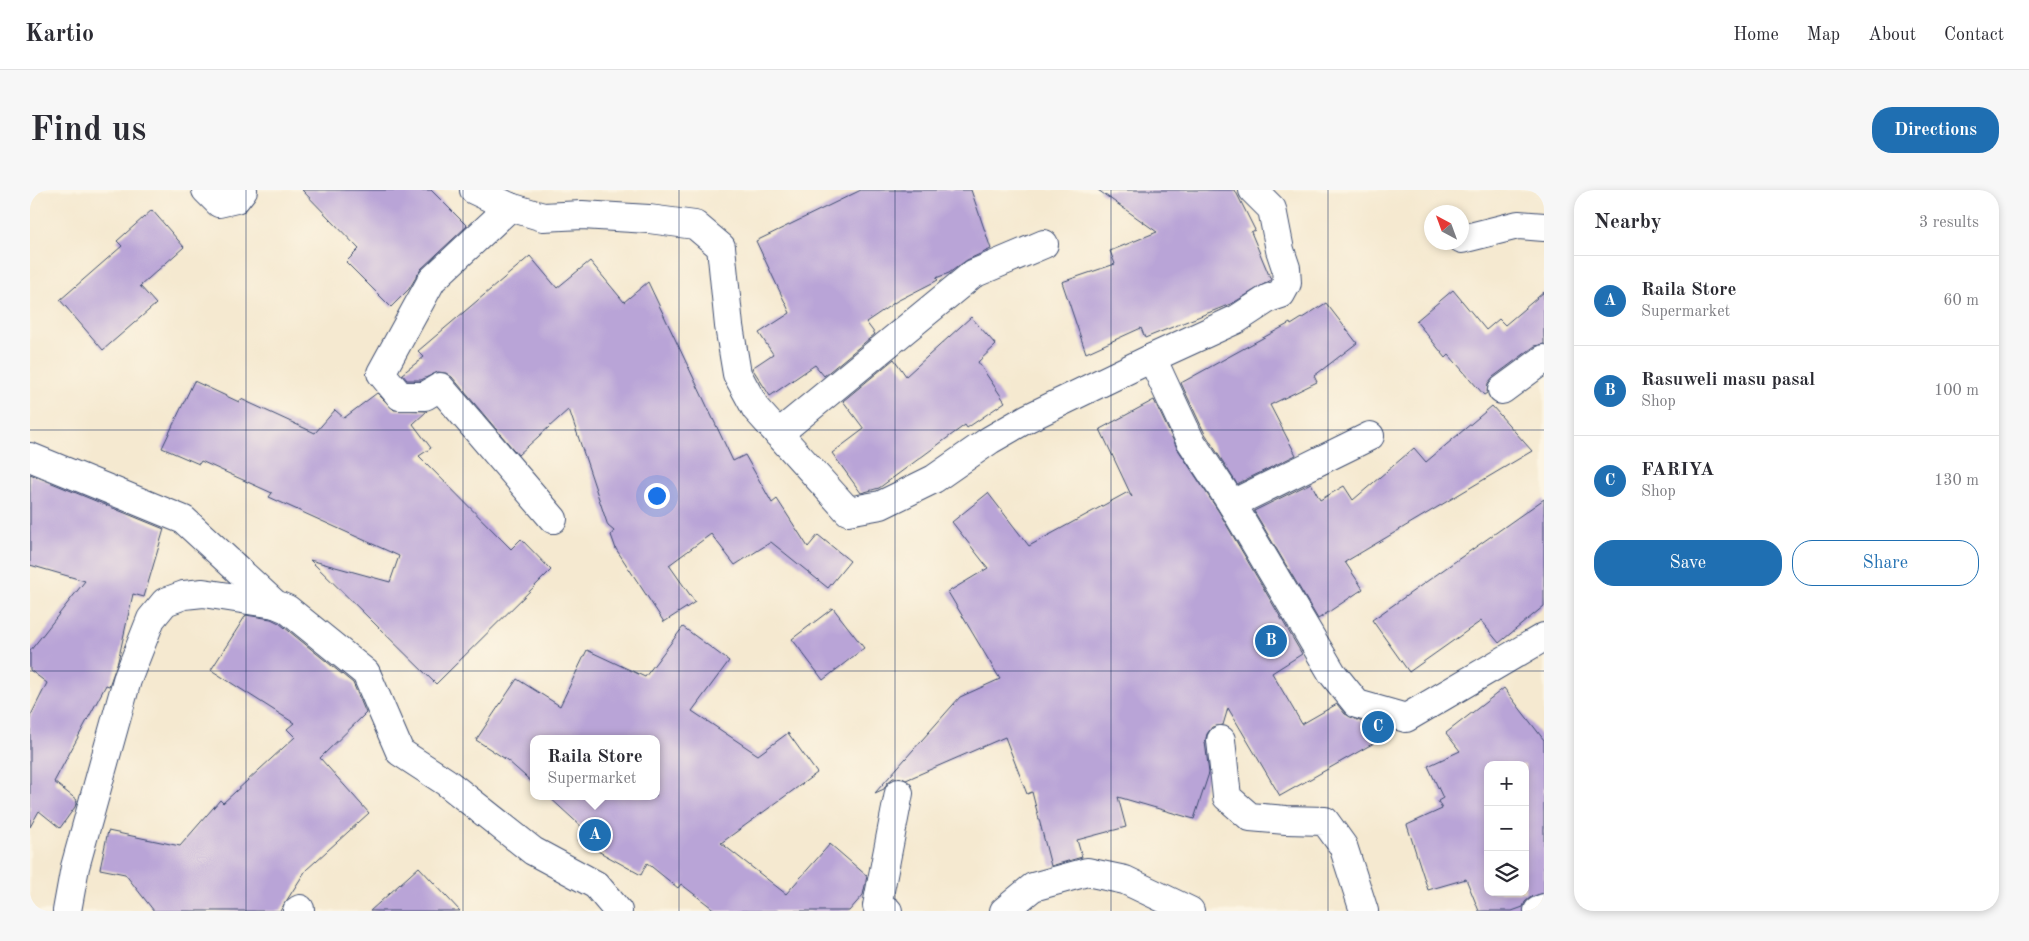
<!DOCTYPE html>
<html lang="en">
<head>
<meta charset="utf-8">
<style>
	:root { --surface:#fff; --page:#f7f7f7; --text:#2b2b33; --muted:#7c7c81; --line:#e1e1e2; --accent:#1f6fb2 }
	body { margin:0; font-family:"Old Standard TT",serif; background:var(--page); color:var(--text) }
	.controls { position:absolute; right:15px; bottom:15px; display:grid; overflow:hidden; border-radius:10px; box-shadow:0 2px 8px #0003 }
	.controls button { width:45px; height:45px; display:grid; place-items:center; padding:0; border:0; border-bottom:1px solid var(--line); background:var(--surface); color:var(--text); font:25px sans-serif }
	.compass { position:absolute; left:1394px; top:15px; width:45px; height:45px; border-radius:50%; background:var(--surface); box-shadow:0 2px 8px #0003; rotate:319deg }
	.you { position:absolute; left:626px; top:305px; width:18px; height:18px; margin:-12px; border:4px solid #fff; border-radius:50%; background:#1a73e8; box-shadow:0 0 0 8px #1a73e833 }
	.badge { display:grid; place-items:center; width:32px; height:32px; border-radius:50%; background:var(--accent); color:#fff; font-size:16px; font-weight:700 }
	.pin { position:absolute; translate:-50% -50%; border:2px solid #fff; box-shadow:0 1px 5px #0006 }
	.popup { position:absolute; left:500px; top:545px; width:130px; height:65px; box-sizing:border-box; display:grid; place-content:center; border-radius:10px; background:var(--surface); filter:drop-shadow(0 1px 4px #0005); font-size:16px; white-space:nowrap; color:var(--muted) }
	.popup b { font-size:19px; color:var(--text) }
	.popup::after { content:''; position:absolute; left:50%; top:100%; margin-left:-10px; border:10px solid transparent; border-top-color:var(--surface) }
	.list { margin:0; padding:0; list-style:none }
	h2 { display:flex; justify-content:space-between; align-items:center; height:65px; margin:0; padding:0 20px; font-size:21px }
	h2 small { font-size:16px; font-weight:400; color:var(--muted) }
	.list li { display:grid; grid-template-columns:32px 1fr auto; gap:15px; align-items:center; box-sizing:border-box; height:90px; padding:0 20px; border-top:1px solid var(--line) }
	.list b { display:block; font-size:19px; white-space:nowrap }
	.list p { margin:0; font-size:16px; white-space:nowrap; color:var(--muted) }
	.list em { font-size:16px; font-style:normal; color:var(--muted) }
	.actions { display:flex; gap:10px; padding:15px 20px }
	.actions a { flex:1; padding:11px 0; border:1px solid var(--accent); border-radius:20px; text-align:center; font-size:18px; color:var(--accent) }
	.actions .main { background:var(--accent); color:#fff }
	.icon { flex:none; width:28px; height:28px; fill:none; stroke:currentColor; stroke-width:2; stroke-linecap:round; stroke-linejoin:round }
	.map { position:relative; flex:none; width:1514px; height:721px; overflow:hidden; border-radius:20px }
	header { display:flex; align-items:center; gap:30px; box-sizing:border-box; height:70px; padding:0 25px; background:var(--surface); border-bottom:1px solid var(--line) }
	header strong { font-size:24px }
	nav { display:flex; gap:28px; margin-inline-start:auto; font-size:18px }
	.intro { display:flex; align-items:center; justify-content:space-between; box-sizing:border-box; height:120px; padding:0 30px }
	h1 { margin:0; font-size:35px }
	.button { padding:12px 22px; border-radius:20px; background:var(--accent); color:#fff; font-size:18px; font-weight:700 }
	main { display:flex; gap:30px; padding:0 30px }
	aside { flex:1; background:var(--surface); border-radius:20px; box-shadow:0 2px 8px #0003 }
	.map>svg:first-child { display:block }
</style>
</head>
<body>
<header>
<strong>Kartio</strong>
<nav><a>Home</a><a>Map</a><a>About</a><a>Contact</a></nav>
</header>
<div class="intro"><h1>Find us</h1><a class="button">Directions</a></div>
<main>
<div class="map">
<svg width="1514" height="721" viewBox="0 0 1514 721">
	<rect width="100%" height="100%" fill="#fcf5e5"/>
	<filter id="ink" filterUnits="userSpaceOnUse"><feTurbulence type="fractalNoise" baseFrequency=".02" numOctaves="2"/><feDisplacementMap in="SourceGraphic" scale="10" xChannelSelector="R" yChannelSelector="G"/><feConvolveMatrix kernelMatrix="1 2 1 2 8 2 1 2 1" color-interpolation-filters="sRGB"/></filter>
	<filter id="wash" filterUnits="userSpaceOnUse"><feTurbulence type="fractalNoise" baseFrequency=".0096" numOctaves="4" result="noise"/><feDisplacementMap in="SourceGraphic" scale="20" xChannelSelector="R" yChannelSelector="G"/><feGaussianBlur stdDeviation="1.12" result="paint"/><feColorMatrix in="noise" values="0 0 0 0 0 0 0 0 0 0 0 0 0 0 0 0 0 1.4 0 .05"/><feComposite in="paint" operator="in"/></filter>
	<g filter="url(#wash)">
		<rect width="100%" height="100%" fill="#f5e9d0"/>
		<g id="blocks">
			<!-- building -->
			<g fill="#b9a4d7" fill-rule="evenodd">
				<path d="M272 0H401L437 36 391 79 379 99 361 117 316 72 329 59Z"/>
				<path d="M831 0H941L961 59 937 70 919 83 906 88 908 90 867 111 836 132 845 144 794 186 785 175 740 206 722 178 743 164 729 143 760 123 726 51Z"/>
				<path d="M1068 0H1205L1225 40 1221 42 1241 90 1203 113 1115 148 1111 138 1056 163 1032 92 1085 74 1080 61 1127 42Z"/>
				<path d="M122 20 154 57 110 96 126 114 73 160 30 110 92 56 87 51Z"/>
				<path d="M500 66 527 98 560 71 594 112 618 92 703 271 715 265 742 313 747 309 778 357 788 345 820 371 798 398 741 352 705 375 681 344 639 375 665 412 634 432 586 359 581 345 584 341 578 336 539 219 488 265 422 187 416 183 408 182 391 190H377L372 184 394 167 388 161Z"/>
				<path d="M1423 100 1456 140 1469 129 1475 135 1514 102V154L1505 156 1463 187 1458 193 1457 203 1454 205 1419 165 1416 168 1386 131Z"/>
				<path d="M1296 113 1327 153 1284 186 1287 192 1240 215 1266 265 1207 294 1174 242 1151 193 1260 133 1261 135Z"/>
				<path d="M941 127 966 155 948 172 975 212 937 238 935 235 849 298 831 303 802 263 834 239 813 211 864 169 876 186Z"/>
				<path d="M164 191 209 212 211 209 285 243 305 220 314 228 347 203 364 220 397 221 383 234 401 258 389 266 481 359 491 349 521 380 406 494 280 370 360 392 369 366 239 307 242 303 171 271 169 274 132 258Z"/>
				<path d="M1124 210 1147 258 1189 322 1272 464 1242 483 1272 534 1307 514 1315 524 1332 532 1344 553 1250 606 1198 518 1193 535 1182 537 1177 544 1175 552 1179 583 1164 629 1088 607 1096 637 1047 650 1052 667 1021 676 1002 602 997 604 975 547 876 590 872 588H863L857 593 854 599 845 603 930 507 970 489 918 402 958 378 922 332 958 303 999 356 1098 302 1102 307 1070 239Z"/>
				<path d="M1462 216 1502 261 1315 372 1333 399 1288 429 1224 321 1281 293 1290 310 1314 296 1323 310 1384 258 1396 272Z"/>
				<path d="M0 284 134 339 114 407 103 404 88 471 79 496 76 495 24 592 47 610 45 617 30 638 9 621 0 637V527L17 493 0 480V461L55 391 0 375Z"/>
				<path d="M1514 309V416L1469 453 1451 431 1379 482 1342 430Z"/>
				<path d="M803 418 834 458 793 490 762 449Z"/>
				<path d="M216 425 241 429 249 433 323 493 336 523 290 568 339 623 276 680 250 721H124L95 684 70 679 78 641 150 656 190 610 193 613 265 547 257 539 264 533 181 480Z"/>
				<path d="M653 437 699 471 662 521 728 565 758 543 787 583 691 653 756 704 800 654 837 686 833 705 819 721H686L651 694 648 698 617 673 611 685 548 650 554 639 518 606H626V549H504V594L477 570 446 550 487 489 530 516 557 460 615 487Z"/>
				<path d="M1474 498 1514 550V703L1501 707 1495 712 1493 717 1482 721H1449L1436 689 1398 700 1377 635 1412 619 1408 611 1413 608 1398 576 1430 561 1416 543ZM1458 575H1495V702H1458Z"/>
				<path d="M389 677 430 721H340Z"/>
			</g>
		</g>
	</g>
	<g filter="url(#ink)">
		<use href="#blocks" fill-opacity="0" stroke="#3c4b6f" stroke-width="1"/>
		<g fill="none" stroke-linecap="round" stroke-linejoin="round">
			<!-- street casing -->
			<g stroke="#3c4b6f" stroke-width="30">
				<g id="street">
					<path d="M176 0 189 13 206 9 213 0"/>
					<path d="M444 0 480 17 513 27 552 25 619 29 665 35 691 57 699 136 707 184 726 219 818 321 851 315 904 289 960 250 998 228 1122 168"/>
					<path d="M1223 0 1242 19 1250 60 1256 78 1257 93 1251 104 1239 108 1207 129 1122 168 1160 250 1202 314 1302 483 1327 514 1376 528 1514 447"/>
					<path d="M480 17 402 90 351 183 370 206H395L410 197 523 329"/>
					<path d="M1432 49 1488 35 1514 37"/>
					<path d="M1472 200 1514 169"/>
					<path d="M748 244 943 84 1014 54"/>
					<path d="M0 267 154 330 245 414 257 419 336 483 370 562 416 592 503 661 566 695 588 721"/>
					<path d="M1202 314 1340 246"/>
					<path d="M1191 550 1197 607 1220 627 1256 630 1295 631 1313 656 1334 721"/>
					<path d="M37 721 45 677 97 490 121 429 135 412 154 405 173 403 245 414"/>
					<path d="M267 721 270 719"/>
					<path d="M858 721 847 716 869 603"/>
					<path d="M974 721 1003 697 1057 682 1095 690 1160 721"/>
					<path d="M1508 721 1514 718"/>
				</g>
			</g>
			<!-- street -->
			<use href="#street" stroke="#fff" stroke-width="28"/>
		</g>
	</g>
	<!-- grid -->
	<path fill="none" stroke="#1b2f5e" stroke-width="1" stroke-opacity="0.55" d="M216 0V721M433 0V721M649 0V721M865 0V721M1081 0V721M1298 0V721M0 240H1514M0 481H1514"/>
</svg>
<div class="controls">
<button>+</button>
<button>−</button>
<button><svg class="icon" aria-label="layers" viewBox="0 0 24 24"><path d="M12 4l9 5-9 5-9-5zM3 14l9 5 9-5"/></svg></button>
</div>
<svg class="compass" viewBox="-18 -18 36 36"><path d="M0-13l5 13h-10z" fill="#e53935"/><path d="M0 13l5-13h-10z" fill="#7c7c81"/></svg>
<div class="you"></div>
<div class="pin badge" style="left:565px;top:645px">A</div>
<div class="popup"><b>Raila Store</b>Supermarket</div>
<div class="pin badge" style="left:1241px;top:451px">B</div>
<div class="pin badge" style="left:1348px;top:537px">C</div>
</div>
<aside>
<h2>Nearby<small>3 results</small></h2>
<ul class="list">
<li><span class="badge">A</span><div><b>Raila Store</b><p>Supermarket</p></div><em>60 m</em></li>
<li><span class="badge">B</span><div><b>Rasuweli masu pasal</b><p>Shop</p></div><em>100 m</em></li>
<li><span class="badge">C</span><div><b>FARIYA</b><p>Shop</p></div><em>130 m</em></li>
</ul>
<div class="actions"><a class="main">Save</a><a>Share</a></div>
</aside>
</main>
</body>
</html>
